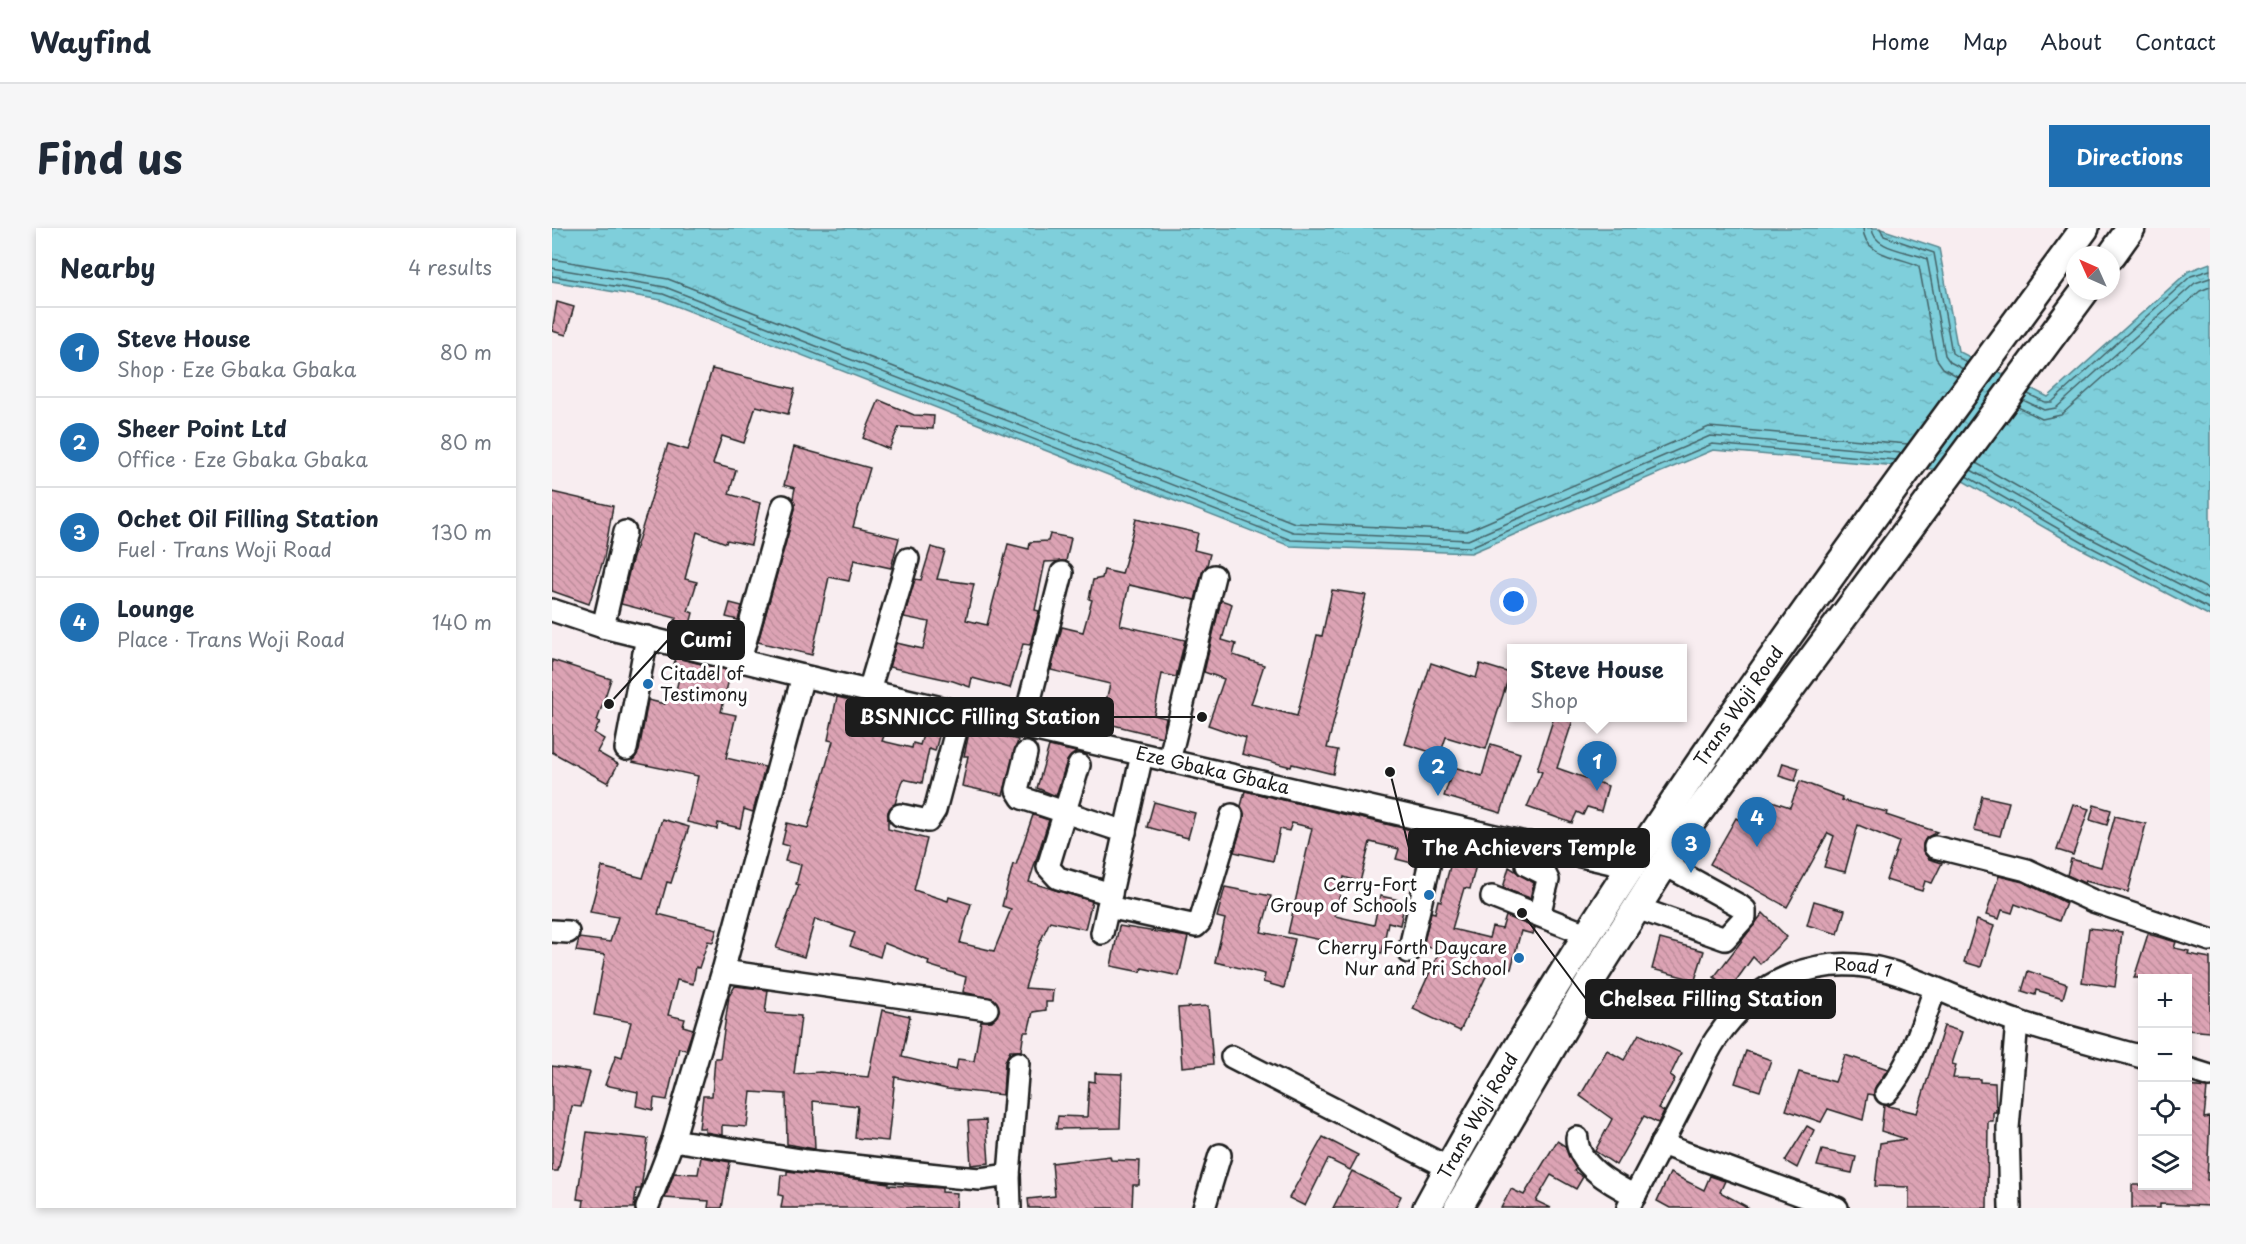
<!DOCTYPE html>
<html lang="en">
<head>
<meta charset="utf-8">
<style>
	:root { --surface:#fff; --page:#f6f6f7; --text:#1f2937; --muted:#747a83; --line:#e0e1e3; --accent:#1f6fb2 }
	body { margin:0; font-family:"Playpen Sans",sans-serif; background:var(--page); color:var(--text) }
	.controls { position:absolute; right:18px; bottom:18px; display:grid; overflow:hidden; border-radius:0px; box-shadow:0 3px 9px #0003 }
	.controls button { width:54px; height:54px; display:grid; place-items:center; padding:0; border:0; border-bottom:2px solid var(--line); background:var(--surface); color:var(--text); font:30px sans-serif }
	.compass { position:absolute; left:1514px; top:18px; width:54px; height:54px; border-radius:50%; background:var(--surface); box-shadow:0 3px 9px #0003; rotate:315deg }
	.you { position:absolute; left:962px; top:374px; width:21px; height:21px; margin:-15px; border:4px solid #fff; border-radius:50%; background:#1a73e8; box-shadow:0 0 0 9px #1a73e833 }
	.badge { display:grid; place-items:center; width:39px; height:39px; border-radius:50%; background:var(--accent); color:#fff; font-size:20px; font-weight:700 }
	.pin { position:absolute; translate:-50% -50px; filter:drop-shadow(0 2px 3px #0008) }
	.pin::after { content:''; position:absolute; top:32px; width:21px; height:18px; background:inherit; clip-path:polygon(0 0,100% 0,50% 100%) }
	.popup { position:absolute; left:955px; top:416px; width:180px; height:78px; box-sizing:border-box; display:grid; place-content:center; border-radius:0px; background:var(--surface); filter:drop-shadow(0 2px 4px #0005); font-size:20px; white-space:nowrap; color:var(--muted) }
	.popup b { font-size:22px; color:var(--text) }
	.popup::after { content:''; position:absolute; left:50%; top:100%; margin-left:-12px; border:12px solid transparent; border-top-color:var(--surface) }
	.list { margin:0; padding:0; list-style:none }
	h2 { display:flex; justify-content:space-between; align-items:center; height:78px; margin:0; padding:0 24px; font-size:26px }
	h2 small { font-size:20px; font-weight:400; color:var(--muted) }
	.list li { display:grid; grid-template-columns:39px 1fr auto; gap:18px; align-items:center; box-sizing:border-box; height:90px; padding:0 24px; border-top:2px solid var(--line) }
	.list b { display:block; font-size:22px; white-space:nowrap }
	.list p { margin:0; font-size:20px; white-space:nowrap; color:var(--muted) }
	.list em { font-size:20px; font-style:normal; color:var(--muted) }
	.icon { flex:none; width:33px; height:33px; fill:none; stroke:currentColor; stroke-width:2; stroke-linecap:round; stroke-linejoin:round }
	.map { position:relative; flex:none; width:1658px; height:980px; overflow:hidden; border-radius:0px }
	header { display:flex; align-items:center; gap:36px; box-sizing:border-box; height:84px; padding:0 30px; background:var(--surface); border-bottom:2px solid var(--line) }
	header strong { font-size:28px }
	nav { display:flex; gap:33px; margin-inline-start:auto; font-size:21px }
	.intro { display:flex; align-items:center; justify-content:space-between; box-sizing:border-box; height:144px; padding:0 36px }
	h1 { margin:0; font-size:42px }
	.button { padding:15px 27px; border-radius:0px; background:var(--accent); color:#fff; font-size:21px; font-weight:700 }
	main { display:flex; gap:36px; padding:0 36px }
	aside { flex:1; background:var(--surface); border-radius:0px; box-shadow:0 3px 9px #0003 }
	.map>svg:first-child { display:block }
</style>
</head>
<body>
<header>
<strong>Wayfind</strong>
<nav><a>Home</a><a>Map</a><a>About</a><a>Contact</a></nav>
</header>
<div class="intro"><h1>Find us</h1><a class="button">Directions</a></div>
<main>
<aside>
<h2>Nearby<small>4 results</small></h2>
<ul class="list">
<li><span class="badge">1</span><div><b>Steve House</b><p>Shop · Eze Gbaka Gbaka</p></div><em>80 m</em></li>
<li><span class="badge">2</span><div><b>Sheer Point Ltd</b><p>Office · Eze Gbaka Gbaka</p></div><em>80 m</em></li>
<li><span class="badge">3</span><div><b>Ochet Oil Filling Station</b><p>Fuel · Trans Woji Road</p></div><em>130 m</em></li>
<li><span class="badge">4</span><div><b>Lounge</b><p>Place · Trans Woji Road</p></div><em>140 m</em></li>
</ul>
</aside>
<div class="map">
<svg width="1658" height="980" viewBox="0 0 1658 980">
	<defs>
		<pattern id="water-ripples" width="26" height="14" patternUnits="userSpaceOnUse" patternTransform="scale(1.5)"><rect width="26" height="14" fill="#7fcfdb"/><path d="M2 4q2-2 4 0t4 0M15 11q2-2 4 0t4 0" fill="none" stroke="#6db1bb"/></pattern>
		<pattern id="building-back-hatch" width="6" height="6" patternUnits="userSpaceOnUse" patternTransform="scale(1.5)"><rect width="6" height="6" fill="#dca3b4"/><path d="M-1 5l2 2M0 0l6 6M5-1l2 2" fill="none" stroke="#bc8c9a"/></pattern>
	</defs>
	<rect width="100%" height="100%" fill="#f8edf0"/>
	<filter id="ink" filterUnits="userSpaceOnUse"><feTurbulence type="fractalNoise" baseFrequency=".0167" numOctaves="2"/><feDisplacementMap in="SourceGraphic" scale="12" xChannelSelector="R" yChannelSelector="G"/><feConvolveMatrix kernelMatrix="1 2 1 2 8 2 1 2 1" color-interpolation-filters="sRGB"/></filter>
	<g filter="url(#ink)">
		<!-- water -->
		<path fill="url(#water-ripples)" stroke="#57878f" stroke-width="1.5" d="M0 0H1326L1387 20 1406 123 1496 169 1637 43 1658 35V388L1530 321 1392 242 1161 222 919 325 738 318 109 72 0 53Z"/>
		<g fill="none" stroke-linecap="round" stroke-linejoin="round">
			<!-- shore -->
			<g stroke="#446468" stroke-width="1.5">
				<path d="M1311 0C1312 29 1347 28 1367 38L1384 130 1391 140 1405 148"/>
				<path d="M1320 0C1321 22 1359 23 1375 31L1393 127 1398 134 1411 141"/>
				<path d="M1328 0 1332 8 1382 25 1400 125 1415 135"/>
				<path d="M0 31 116 51 743 295 915 303 1157 199 1356 216"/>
				<path d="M0 40 113 59 741 304 916 312 1158 208 1349 225"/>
				<path d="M0 48 111 66 739 312 918 319 1160 216 1344 232"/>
				<path d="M1476 166 1493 174H1500L1639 48 1658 42"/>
				<path d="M1471 172 1492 182 1504 180 1643 55 1658 50"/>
				<path d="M1466 179 1490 191 1509 187 1648 63 1658 59"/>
				<path d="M1424 235 1540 301 1658 362"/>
				<path d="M1419 242 1536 309 1658 372"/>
				<path d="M1414 248 1533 316 1658 381"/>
			</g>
		</g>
		<!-- building -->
		<g fill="url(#building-back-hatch)" stroke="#1c1c1c" stroke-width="1.5">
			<path d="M5 74 22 79 14 107 0 103Z"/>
			<path d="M160 141 243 161 236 186 204 178 192 215 170 208 161 236 184 242 177 266 208 275 199 317 175 312 174 315 145 304 133 351 145 354 136 383 141 385 137 400 122 396 124 390 69 376 79 336 116 216 136 222Z"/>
			<path d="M327 172 362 187 382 188 381 201 347 199 337 221 311 210Z"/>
			<path d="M242 219 318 240 301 299 347 310 339 340 302 332 297 353 277 349 260 427 206 414 243 281 241 270 243 260 232 257Z"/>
			<path d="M0 264 61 278 52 330 37 376 0 363Z"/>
			<path d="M584 291 646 305 642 322 658 326 655 337 650 345 643 372 577 357 568 397 633 412 624 449 610 446 602 487 614 490 610 509 549 494 558 456 499 442 510 399 531 404 540 372 537 371 541 352 550 350 552 342 570 346Z"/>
			<path d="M498 306 519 310 514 333 493 334 483 382 487 383 478 417 471 416 458 460 420 450 418 459 401 453 337 439 344 415 371 421 377 394 352 389 363 351 369 352 379 319 393 323 385 351 422 356 414 392 435 397 456 316 477 321 478 314 496 313Z"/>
			<path d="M780 362 814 367 775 520 786 522 781 546 740 536 739 539 690 526 694 510 656 497 672 451 652 444 669 372 680 376 670 412 684 416 681 427 712 437 699 476 745 488 765 407 770 408Z"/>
			<path d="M178 375 190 378 186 392 174 389Z"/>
			<path d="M124 430 179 443 169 484 184 487 174 530 213 539 201 584 192 581 188 600 166 595 165 601 135 594 146 548 80 534 87 523 96 472 113 476 115 468 122 470 130 438 122 436Z"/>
			<path d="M0 432 59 451 45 493 48 494 42 505 52 511 45 524 66 536 56 555 0 524Z"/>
			<path d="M879 435 924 450 928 436 958 445 934 521 894 509 888 527 853 516Z"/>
			<path d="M285 469 321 477 316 504 332 508 330 513 360 520 361 515 368 517 376 490 391 493 383 523 377 521 370 555 351 551 349 555 343 576 336 584V601L375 611 362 662 396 673 397 669 419 676 408 715 442 723 459 681 450 678 461 636 464 637 481 587 497 592 477 654 540 673 533 701 498 693 486 718 473 760 501 762 500 774H494V782L481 784 476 804H472L469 823H458L453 834 451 867 395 861 343 849 336 913 303 910 306 878 261 873 263 921 235 916 234 866 199 864 195 899 170 897V907L153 904V900H147L151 868H160L163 830H168L177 768 183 758 216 762 213 785 249 788 242 846 268 844 316 849 330 782 358 788 350 829 404 842 406 831 422 833 429 793H440L447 783 442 771 411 764 414 749 376 737 377 733 332 715 328 729 298 718 303 705 263 691 252 729 224 720 247 657 244 656 249 637 233 633 237 618 230 616 235 595 256 600 281 513 276 512Z"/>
			<path d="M1002 489H1022L1005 540 1056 558 1049 583 1035 579 1031 587 1025 584 1020 595 975 579 990 544 985 542Z"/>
			<path d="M418 500 466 512 451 567 410 558 416 528H412Z"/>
			<path d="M939 516 968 525 949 585 892 568 902 539 930 548Z"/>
			<path d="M497 518 524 524 515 533 504 568 485 560Z"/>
			<path d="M1231 535 1247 540 1243 553 1227 548Z"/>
			<path d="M1248 553 1290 569 1289 572 1335 584 1334 587 1385 604 1374 610 1371 616V623L1377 631 1390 635 1380 655 1373 653 1370 663 1334 652 1347 614 1306 597 1293 644 1272 639 1282 608 1276 605 1235 679 1158 636 1184 590 1205 602 1217 572 1238 579Z"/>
			<path d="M693 563 872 605 864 636 844 631 847 621 818 614 808 654 792 649 783 688 822 697 828 668 853 673 848 697 836 694 830 725 736 705 760 600 740 595 737 603 728 601 721 633 682 624 692 591 689 578Z"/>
			<path d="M1430 568 1457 574 1448 608 1422 602Z"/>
			<path d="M602 574 643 585 636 610 595 599Z"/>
			<path d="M1521 576 1537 581 1521 627 1505 622Z"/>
			<path d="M1542 577 1559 582 1555 597 1538 592Z"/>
			<path d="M1563 588 1594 596 1576 664 1533 653 1532 655 1515 647 1519 631 1549 639Z"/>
			<path d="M110 591 137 599 119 655 115 654 106 686 165 701 161 714 156 713 147 740 144 739 141 756 125 752 116 787 133 791 131 798 141 801 134 822 127 820 115 872 102 870 101 882 84 878 86 864 53 857 64 827 70 829 79 794 42 787 53 727 24 723 27 710 58 714 66 689 38 684 50 639 91 650Z"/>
			<path d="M902 623 926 629 918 661 912 660 900 701 937 710 940 699 950 701 954 688 983 700 981 706 969 703 959 741 940 736 908 803 861 781 888 722 871 718 879 684 883 685 886 672 889 673Z"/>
			<path d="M957 639 982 655 978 670 951 660Z"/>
			<path d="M1447 648 1471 654 1514 675 1507 693 1463 676 1460 685 1450 682 1447 691 1434 687Z"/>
			<path d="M673 659 719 668 709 704 743 711 732 760 711 754 713 746 663 734 673 691 665 689Z"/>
			<path d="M1262 673 1293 682 1286 706 1255 697Z"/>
			<path d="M1211 685 1235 709 1208 736 1201 729 1178 761 1162 749Z"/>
			<path d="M1425 692 1442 698 1429 739 1412 734Z"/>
			<path d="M567 698 636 709 627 748 590 740 589 744 559 738Z"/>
			<path d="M1537 700 1570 704 1563 759 1530 754Z"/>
			<path d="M1596 706 1624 714 1622 720 1637 723 1636 726 1658 730V804L1635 802V750H1582Z"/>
			<path d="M1108 711 1152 723 1143 752 1100 741Z"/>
			<path d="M1476 743 1515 756 1511 770 1484 762 1483 767 1470 763Z"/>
			<path d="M656 778 661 836 630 839 626 780Z"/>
			<path d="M1392 798 1410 804 1400 836 1404 837 1401 850 1428 851V854L1443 855 1444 884H1441V893H1436L1435 980H1357V959L1323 958 1328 915 1354 911 1329 903 1332 877 1365 885Z"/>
			<path d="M1087 806 1129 825 1118 848 1123 851 1106 880 1112 883 1106 895 1092 888 1064 937 1043 923 1060 891 1028 868 1055 822 1072 832Z"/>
			<path d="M1194 823 1219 832 1208 863 1183 855Z"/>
			<path d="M1293 827 1336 841 1324 858 1322 867 1316 866 1311 892 1276 881 1269 894 1234 882 1247 844 1283 854Z"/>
			<path d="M0 838 38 844 29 879 20 878 6 943H0Z"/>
			<path d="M543 845 570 846 568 900 504 901 506 888 535 889 537 853 543 854Z"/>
			<path d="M1635 858 1655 860 1652 890 1658 889 1655 952H1658V978L1608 976V980H1580V957H1635Z"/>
			<path d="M434 892 437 935 419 937 416 893Z"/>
			<path d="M1255 898 1262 902 1245 940 1233 933Z"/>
			<path d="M35 904 96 911 89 961H84L82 980H31L32 972 25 971Z"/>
			<path d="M771 909 806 927 798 942 776 931 753 978 737 970Z"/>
			<path d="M1005 913 1013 918 1024 941 1022 943 1031 949 1024 961 999 947 984 973 999 980H949L959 961 972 967Z"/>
			<path d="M1270 922 1304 929 1300 945 1265 938Z"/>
			<path d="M558 928 559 932 588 933 587 957H581L580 980H477L476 971 503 968 500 935Z"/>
			<path d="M149 929 178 934 170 980H156L157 973 113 970 122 945 146 946Z"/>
			<path d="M235 943 337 955V957L390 960V964L405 965 404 980H229L231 968 227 967 229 947H235Z"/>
			<path d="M800 943 849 968 843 980H781Z"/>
			<path d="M1118 945 1152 962 1158 948 1173 953 1168 964 1197 980H1118L1105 973Z"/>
		</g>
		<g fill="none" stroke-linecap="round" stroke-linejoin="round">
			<!-- minor casing -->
			<g stroke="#1c1c1c" stroke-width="26">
				<g id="minor">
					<path id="s1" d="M0 382 51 399 251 448 1077 639"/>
					<path d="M51 399 73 304"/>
					<path d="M188 432 231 278"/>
					<path d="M317 463 356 331"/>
					<path d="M471 499 510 345"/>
					<path d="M74 521 95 409"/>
					<path d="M474 525 465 562 470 570 573 604"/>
					<path d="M617 533 662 348"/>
					<path d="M527 537 496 639 506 650 559 666"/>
					<path d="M348 587 376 593 383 582 409 484"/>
					<path d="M976 615 975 637 993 646 996 652 987 687"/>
					<path d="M1383 619 1475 642 1541 673 1658 712"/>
					<path d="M940 669 1034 706"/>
					<path d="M556 679 644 698 648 694 680 587"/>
					<path d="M1085 680 1173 711 1193 689V682L1188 678 1112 636"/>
					<path d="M0 703 16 704"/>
					<path d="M550 705 590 527"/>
					<path d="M857 724 887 595"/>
					<path d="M171 743 435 781"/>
					<path d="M680 829 897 940"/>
					<path d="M1636 841 1658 848"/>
					<path d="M1334 865C1359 837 1370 796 1383 761"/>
					<path d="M1025 910C1025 938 1062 957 1083 968"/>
					<path d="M121 912 255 933 404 949 428 951 457 947"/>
					<path d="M1109 916 1285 980"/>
					<path d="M95 980 121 912 171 743 251 448"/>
					<path d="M458 980 457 947 466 835"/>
					<path d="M652 980 668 927"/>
					<path id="s2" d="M1076 980C1097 941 1117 902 1137 863 1146 846 1153 827 1164 811 1204 752 1266 723 1337 743 1380 756 1421 778 1464 793 1505 807 1549 817 1590 829"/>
					<path d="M1458 980 1456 900 1465 793"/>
				</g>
			</g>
			<!-- major casing -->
			<g stroke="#1c1c1c" stroke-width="32">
				<g id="major">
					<path d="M1559 28 1579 0"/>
					<path id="s3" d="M875 980C1062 631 1300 318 1533 0"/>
					<path d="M906 980 1038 754 1137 597 1533 63"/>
				</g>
			</g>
			<!-- minor -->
			<use href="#minor" stroke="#fff" stroke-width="21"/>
			<!-- major -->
			<use href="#major" stroke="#fff" stroke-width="27"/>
		</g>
	</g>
	<!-- markers -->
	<g fill="#1f6fb2" stroke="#fff" stroke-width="2">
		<circle cx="96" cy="456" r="6"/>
		<circle cx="877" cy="667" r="6"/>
		<circle cx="967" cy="730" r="6"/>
	</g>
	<g text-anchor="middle" stroke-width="6" stroke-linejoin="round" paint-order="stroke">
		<!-- poi labels -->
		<g font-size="18" fill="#1c1c1c" stroke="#fff" text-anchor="end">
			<text x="108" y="452" text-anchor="start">Citadel of<tspan x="108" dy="21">Testimony</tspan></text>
			<text x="865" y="663">Cerry-Fort<tspan x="865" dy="21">Group of Schools</tspan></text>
			<text x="955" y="726">Cherry Forth Daycare<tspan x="955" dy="21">Nur and Pri School</tspan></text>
		</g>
		<!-- street labels -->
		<g font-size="18" fill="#1c1c1c" stroke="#fff">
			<text dy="6" stroke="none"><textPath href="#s3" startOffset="591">Trans Woji Road</textPath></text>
			<text dy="6" stroke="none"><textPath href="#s1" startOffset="680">Eze Gbaka Gbaka</textPath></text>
			<text dy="6" stroke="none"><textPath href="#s2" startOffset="364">Road 1</textPath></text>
			<text dy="6" stroke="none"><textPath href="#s3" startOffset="105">Trans Woji Road</textPath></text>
		</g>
	</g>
	<!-- callouts -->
	<path fill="none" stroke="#1c1c1c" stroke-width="2" d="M57 476L116 412M650 489L561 489M838 544L857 620M970 685L1034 771"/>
	<g fill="#1c1c1c" stroke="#fff" stroke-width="2">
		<circle cx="57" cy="476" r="6"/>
		<circle cx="650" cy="489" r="6"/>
		<circle cx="838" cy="544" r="6"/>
		<circle cx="970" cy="685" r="6"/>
	</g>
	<g fill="#1c1c1c" stroke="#1c1c1c" stroke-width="2">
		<rect x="116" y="393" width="76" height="38" rx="6"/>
		<rect x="294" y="470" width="267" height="38" rx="6"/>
		<rect x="857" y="601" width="240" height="38" rx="6"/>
		<rect x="1034" y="752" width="249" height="38" rx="6"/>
	</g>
	<g font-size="20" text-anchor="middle" font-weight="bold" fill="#fff">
		<text x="154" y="419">Cumi</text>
		<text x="428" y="496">BSNNICC Filling Station</text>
		<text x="977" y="627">The Achievers Temple</text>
		<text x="1159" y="778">Chelsea Filling Station</text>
	</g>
</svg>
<div class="controls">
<button>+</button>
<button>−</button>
<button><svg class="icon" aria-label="locate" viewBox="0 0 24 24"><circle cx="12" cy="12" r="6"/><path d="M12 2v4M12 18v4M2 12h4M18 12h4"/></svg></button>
<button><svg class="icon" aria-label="layers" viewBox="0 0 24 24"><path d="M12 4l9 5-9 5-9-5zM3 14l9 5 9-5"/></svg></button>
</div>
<svg class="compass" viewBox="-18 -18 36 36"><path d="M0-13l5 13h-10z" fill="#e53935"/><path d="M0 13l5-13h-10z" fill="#747a83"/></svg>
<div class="you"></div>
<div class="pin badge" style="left:1045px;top:563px">1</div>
<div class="popup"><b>Steve House</b>Shop</div>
<div class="pin badge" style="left:886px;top:568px">2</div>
<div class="pin badge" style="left:1139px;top:645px">3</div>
<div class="pin badge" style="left:1205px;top:619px">4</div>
</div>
</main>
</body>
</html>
